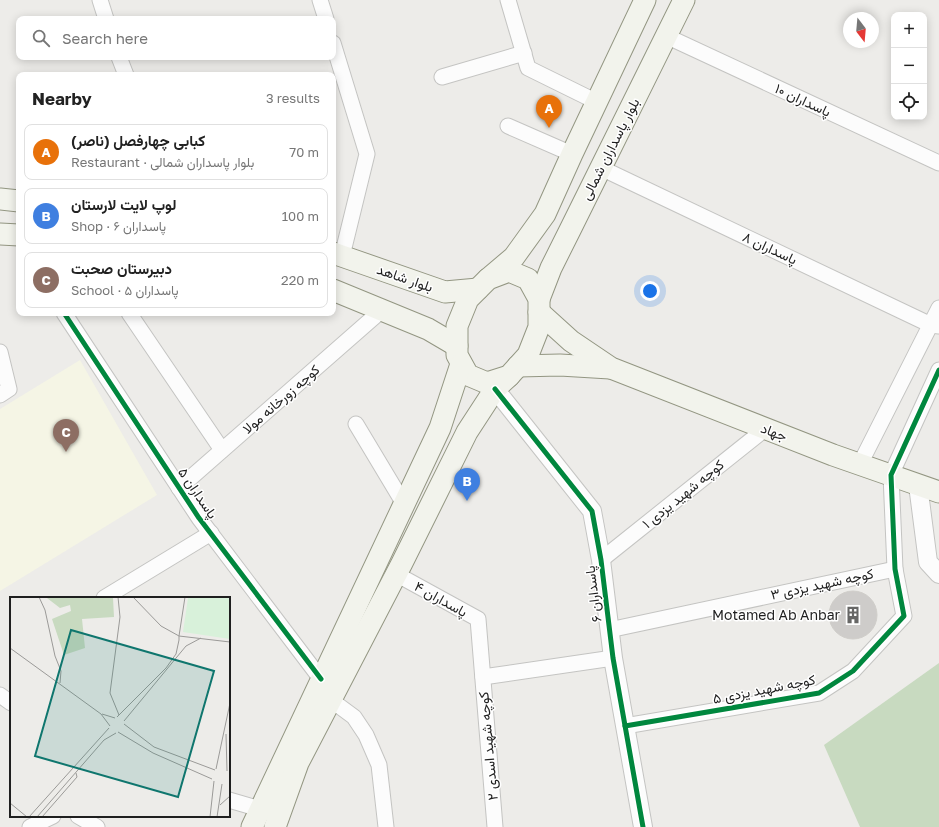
<!DOCTYPE html>
<html lang="en">
<head>
<meta charset="utf-8">
<style>
	:root { --surface:#fff; --page:#f2f2f2; --text:#222; --muted:#767676; --line:#e0e0e0; --accent:#d93025 }
	body { margin:0; font-family:"Golos Text",Vazirmatn,sans-serif; background:var(--page); color:var(--text) }
	.controls { position:absolute; right:12px; top:12px; display:grid; overflow:hidden; border-radius:8px; box-shadow:0 2px 10px #0003 }
	.controls button { width:36px; height:36px; display:grid; place-items:center; padding:0; border:0; border-bottom:1px solid var(--line); background:var(--surface); color:var(--text); font:20px sans-serif }
	.compass { position:absolute; left:843px; top:12px; width:36px; height:36px; border-radius:50%; background:var(--surface); box-shadow:0 2px 10px #0003; rotate:164deg }
	.you { position:absolute; left:650px; top:291px; width:14px; height:14px; margin:-10px; border:3px solid #fff; border-radius:50%; background:#1a73e8; box-shadow:0 0 0 6px #1a73e833 }
	.badge { display:grid; place-items:center; width:26px; height:26px; border-radius:50%; background:var(--accent); color:#fff; font-size:13px; font-weight:700 }
	.pin { position:absolute; translate:-50% -33px; filter:drop-shadow(0 1px 2px #0008) }
	.pin::after { content:''; position:absolute; top:21px; width:14px; height:12px; background:inherit; clip-path:polygon(0 0,100% 0,50% 100%) }
	.list { margin:0; padding:0; list-style:none }
	h2 { display:flex; justify-content:space-between; align-items:center; height:52px; margin:0; padding:0 16px; font-size:17px }
	h2 small { font-size:13px; font-weight:400; color:var(--muted) }
	.list li { display:grid; grid-template-columns:26px 1fr auto; gap:12px; align-items:center; box-sizing:border-box; height:56px; margin:0 8px 8px; padding:0 8px; border:1px solid var(--line); border-radius:8px }
	.list b { display:block; font-size:15px; white-space:nowrap }
	.list p { margin:0; font-size:13px; white-space:nowrap; color:var(--muted) }
	.list em { font-size:13px; font-style:normal; color:var(--muted) }
	.icon { flex:none; width:22px; height:22px; fill:none; stroke:currentColor; stroke-width:2; stroke-linecap:round; stroke-linejoin:round }
	.map { position:relative; flex:none; width:939px; height:827px; overflow:hidden }
	.search { position:absolute; background:var(--surface); box-shadow:0 2px 10px #0003; left:16px; top:16px; width:320px; height:44px; display:flex; align-items:center; gap:10px; box-sizing:border-box; padding:0 14px; border-radius:8px; color:var(--muted); font-size:15px }
	.panel { position:absolute; background:var(--surface); box-shadow:0 2px 10px #0003; left:16px; top:72px; width:320px; height:244px; border-radius:8px }
	.map>svg:first-child { display:block }
</style>
</head>
<body>
<div class="map">
<svg width="939" height="827" viewBox="0 0 939 827">
	<rect width="100%" height="100%" fill="#edece9"/>
	<!-- education -->
	<path fill="#f5f5e5" d="M80 360 157 495 0 591V409Z"/>
	<!-- forest -->
	<path fill="#c8dac0" d="M939 663V827H860L824 745Z"/>
	<!-- building -->
	<circle fill="#ceccca" stroke="#d0ceca" cx="853" cy="615" r="24"/>
	<g fill="none" stroke-linecap="round" stroke-linejoin="round">
		<!-- minor casing -->
		<g stroke="#c4c4c2" stroke-width="17">
			<g id="minor">
				<path d="M100 0 106 19"/>
				<path d="M320 0 326 19"/>
				<path d="M508 0 528 68 597 102"/>
				<path d="M666 36 939 163"/>
				<path d="M333 43 367 154 342 256"/>
				<path d="M119 57 126 75"/>
				<path d="M442 77 524 53"/>
				<path d="M508 126 572 154"/>
				<path d="M601 168 931 325 939 326"/>
				<path d="M64 313 199 518 321 679"/>
				<path d="M129 313 222 450"/>
				<path d="M0 352 9 389 0 395"/>
				<path d="M356 424 404 504"/>
				<path d="M860 464 939 308"/>
				<path d="M179 488 382 310"/>
				<path d="M601 560 765 429"/>
				<path d="M396 574 478 619 495 827"/>
				<path d="M104 598 211 533"/>
				<path d="M609 630 895 569"/>
				<path d="M483 677 613 658"/>
				<path d="M0 695 11 703"/>
				<path d="M331 700 354 717 366 735 379 765 386 827"/>
				<path d="M625 726 819 693 853 671 904 616 895 569 891 475 939 370"/>
				<path d="M229 800 260 809"/>
				<path d="M78 816 97 827"/>
				<path d="M30 827 53 816"/>
			</g>
		</g>
		<!-- tertiary casing -->
		<g stroke="#c4c4c2" stroke-width="20">
			<g id="tertiary">
				<path d="M495 389 592 511 601 560 613 658 643 827"/>
				<path d="M918 485 928 562 939 574"/>
			</g>
		</g>
		<!-- secondary casing -->
		<g stroke="#939682" stroke-width="23">
			<g id="secondary">
				<path d="M0 199 19 201"/>
				<path d="M0 234 19 235"/>
				<path d="M333 253 445 292 478 289"/>
				<path d="M509 271 528 279 539 299V327L528 355 509 376 487 383 468 375 457 355V326L468 299 488 279Z"/>
				<path d="M488 279 514 257 545 214 572 154 645 0"/>
				<path d="M333 290 428 329 457 346"/>
				<path d="M539 299 551 268 570 230 684 0"/>
				<path d="M539 312 571 341 611 368 833 455 939 492"/>
				<path d="M518 366 560 365 610 368"/>
				<path d="M252 827 440 428 461 364"/>
				<path d="M275 827 298 763 402 563 467 432 495 389 509 376"/>
			</g>
		</g>
		<!-- minor -->
		<use href="#minor" stroke="#fcfcfc" stroke-width="15"/>
		<!-- tertiary -->
		<use href="#tertiary" stroke="#fcfcfc" stroke-width="18"/>
		<!-- secondary -->
		<use href="#secondary" stroke="#f2f3ec" stroke-width="21"/>
		<!-- cycleway casing -->
		<g stroke="#fff" stroke-width="8">
			<g id="cycleway">
				<path d="M64 313 199 518 321 679"/>
				<path d="M495 389 592 511 601 560 613 658 643 827"/>
				<path d="M625 726 819 693 853 671 904 616 895 569 891 475 939 370"/>
			</g>
		</g>
		<!-- cycleway -->
		<use href="#cycleway" stroke="#00873e" stroke-width="5"/>
	</g>
	<!-- icons -->
	<defs>
		<g id="building-bare" transform="scale(1.38)"><path d="M-4-6H4V6H1V3H-1V6H-4ZM-2.5-4.3h1.7v1.8h-1.7ZM.8-4.3h1.7v1.8H.8ZM-2.5-1h1.7V.8h-1.7ZM.8-1h1.7V.8H.8Z" fill="#676766" stroke="#fff" stroke-width="2.5" paint-order="stroke"/></g>
	</defs>
	<g fill-rule="evenodd">
		<use href="#building-bare" x="853" y="615"/>
	</g>
	<g text-anchor="middle" stroke-width="3" stroke-linejoin="round" paint-order="stroke">
		<!-- street labels -->
		<g font-size="14" fill="#1f1f1f" stroke="#fff">
			<text transform="translate(803 100) rotate(25)" y="5">پاسداران ۱۰</text>
			<text transform="translate(610 149) rotate(-63)" y="5">بلوار پاسداران شمالی</text>
			<text transform="translate(770 248) rotate(25)" y="5">پاسداران ۸</text>
			<text transform="translate(405 278) rotate(19)" y="5">بلوار شاهد</text>
			<text transform="translate(281 399) rotate(-41)" y="5">کوچه زورخانه مولا</text>
			<text transform="translate(774 432) rotate(21)" y="5">جهاد</text>
			<text transform="translate(198 493) rotate(56)" y="5">پاسداران ۵</text>
			<text transform="translate(683 494) rotate(-39)" y="5">کوچه شهید یزدی ۱</text>
			<text transform="translate(822 584) rotate(-12)" y="5">کوچه شهید یزدی ۳</text>
			<text transform="translate(593 594) rotate(-97)" y="5">پاسداران ۶</text>
			<text transform="translate(441 599) rotate(29)" y="5">پاسداران ۴</text>
			<text transform="translate(764 689) rotate(-11)" y="5">کوچه شهید یزدی ۵</text>
			<text transform="translate(488 746) rotate(-95)" y="5">کوچه شهید اسدی ۲</text>
		</g>
		<!-- poi labels -->
		<g font-size="14" fill="#1f1f1f" stroke="#fff" text-anchor="end">
			<text x="840" y="620">Motamed Ab Anbar</text>
		</g>
	</g>
	<!-- overview -->
	<g transform="translate(10 597)">
		<rect width="220" height="220" fill="#edece9"/>
		<path d="M37 1H103L104 20 72 22 75 51 54 58 42 22 61 14 60 8 50 11Z" fill="#c8dac0"/>
		<path d="M178 1H220V42L173 35Z" fill="#d8f1da"/>
		<path fill="none" stroke="#9b9a98" stroke-width="1" d="M29 0 35 13 45 59 51 74 50 86M108 0 110 20 100 96 109 118M175 0 169 39 220 45M0 51 91 117 100 129M92 117 105 121M107 120 156 71 166 57 169 43V39L151 29 123 0M114 124 176 49 191 41M114 127 144 150 205 173M108 135 143 156 202 182M216 137 217 174M206 172 220 106M0 206 17 220M210 208 220 199M19 220 99 131M27 220 94 143 106 136M32 220 67 180 66 176M200 220 204 184M207 220 212 187"/>
		<path fill="#0f766e" fill-opacity="0.15" stroke="#0f766e" stroke-width="2" d="M61 33 204 74 168 200 25 159Z"/>
		<rect width="220" height="220" fill="none" stroke="#1f1f1f" stroke-width="2"/>
	</g>
</svg>
<div class="controls">
<button>+</button>
<button>−</button>
<button><svg class="icon" aria-label="locate" viewBox="0 0 24 24"><circle cx="12" cy="12" r="6"/><path d="M12 2v4M12 18v4M2 12h4M18 12h4"/></svg></button>
</div>
<svg class="compass" viewBox="-18 -18 36 36"><path d="M0-13l5 13h-10z" fill="#e53935"/><path d="M0 13l5-13h-10z" fill="#767676"/></svg>
<div class="you"></div>
<div class="pin badge" style="left:549px;top:128px;background:#e8710a">A</div>
<div class="pin badge" style="left:467px;top:501px;background:#3f7fe0">B</div>
<div class="pin badge" style="left:66px;top:452px;background:#8d6e63">C</div>
<div class="search"><svg class="icon" aria-label="search" viewBox="0 0 24 24"><circle cx="10" cy="10" r="6"/><path d="M15 15l6 6"/></svg>Search here</div>
<section class="panel">
<h2>Nearby<small>3 results</small></h2>
<ul class="list">
<li><span class="badge" style="background:#e8710a">A</span><div><b>کبابی چهارفصل (ناصر)</b><p>Restaurant · بلوار پاسداران شمالی</p></div><em>70 m</em></li>
<li><span class="badge" style="background:#3f7fe0">B</span><div><b>لوپ لایت لارستان</b><p>Shop · پاسداران ۶</p></div><em>100 m</em></li>
<li><span class="badge" style="background:#8d6e63">C</span><div><b>دبیرستان صحبت</b><p>School · پاسداران ۵</p></div><em>220 m</em></li>
</ul>
</section>
</div>
</body>
</html>
